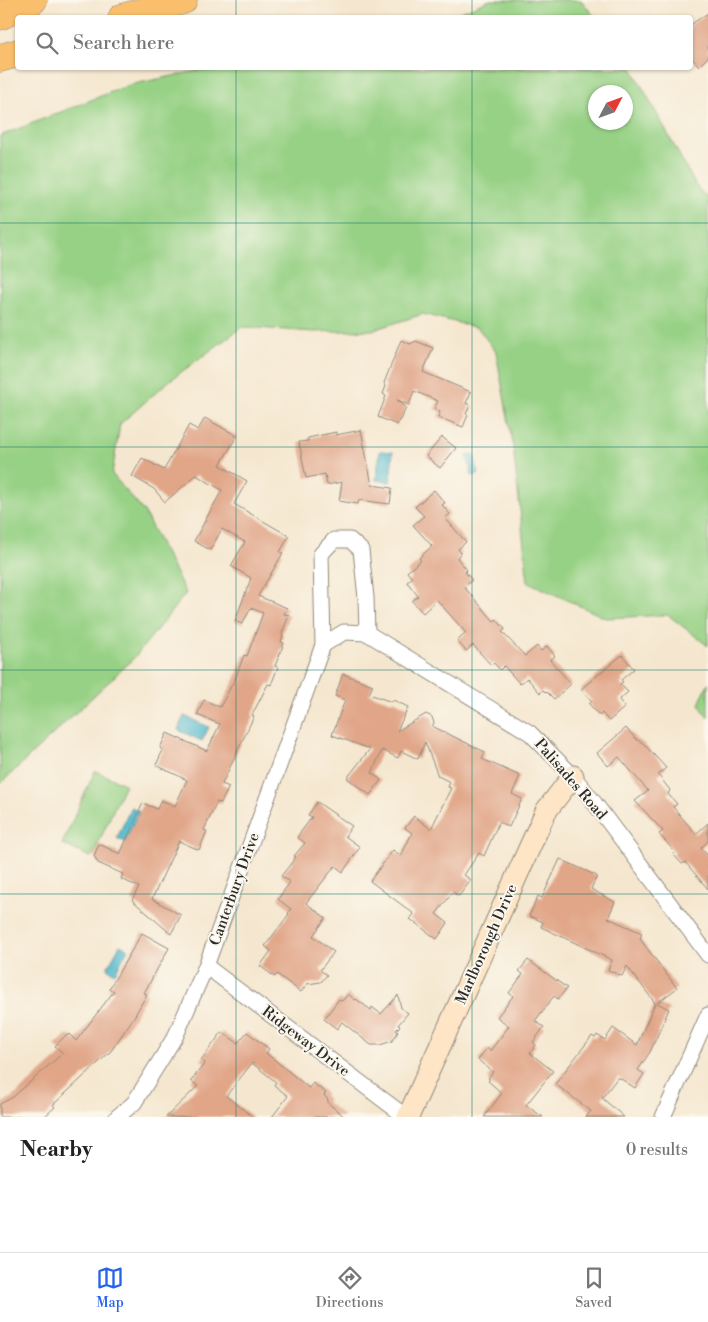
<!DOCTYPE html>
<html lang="en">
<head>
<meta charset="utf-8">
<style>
	:root { --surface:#fff; --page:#f2f2f2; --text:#222; --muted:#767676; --line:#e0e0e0; --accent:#2563eb }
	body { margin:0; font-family:"Libre Bodoni",serif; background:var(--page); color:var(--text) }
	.compass { position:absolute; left:588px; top:85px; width:45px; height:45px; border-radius:50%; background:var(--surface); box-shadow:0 1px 4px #0004; rotate:49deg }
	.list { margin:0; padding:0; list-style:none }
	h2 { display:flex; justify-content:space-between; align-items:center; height:65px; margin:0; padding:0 20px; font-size:21px }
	h2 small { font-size:16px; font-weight:400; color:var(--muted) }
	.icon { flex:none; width:28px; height:28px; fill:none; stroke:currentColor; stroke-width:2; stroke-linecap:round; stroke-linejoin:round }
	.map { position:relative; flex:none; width:708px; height:1117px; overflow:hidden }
	.search { position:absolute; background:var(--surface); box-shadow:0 1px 4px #0004; left:15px; right:15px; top:15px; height:55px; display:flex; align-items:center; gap:12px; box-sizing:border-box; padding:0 18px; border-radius:5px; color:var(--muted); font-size:19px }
	.sheet { height:135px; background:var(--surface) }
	nav { display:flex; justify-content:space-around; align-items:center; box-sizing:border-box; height:70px; border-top:1px solid var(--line); background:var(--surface); font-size:14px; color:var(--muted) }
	nav a { display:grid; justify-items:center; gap:2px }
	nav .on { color:var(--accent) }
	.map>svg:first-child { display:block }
</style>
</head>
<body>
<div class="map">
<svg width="708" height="1117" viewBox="0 0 708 1117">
	<rect width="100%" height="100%" fill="#fbf7ec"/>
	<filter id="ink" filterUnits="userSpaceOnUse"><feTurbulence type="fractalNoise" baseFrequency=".02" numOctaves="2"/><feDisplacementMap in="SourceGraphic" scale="10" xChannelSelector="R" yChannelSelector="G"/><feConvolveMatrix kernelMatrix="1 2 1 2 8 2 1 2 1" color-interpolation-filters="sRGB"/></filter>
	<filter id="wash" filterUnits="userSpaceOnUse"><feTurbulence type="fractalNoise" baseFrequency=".0096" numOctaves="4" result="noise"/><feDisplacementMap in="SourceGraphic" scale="20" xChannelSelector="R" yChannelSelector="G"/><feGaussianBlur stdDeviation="1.12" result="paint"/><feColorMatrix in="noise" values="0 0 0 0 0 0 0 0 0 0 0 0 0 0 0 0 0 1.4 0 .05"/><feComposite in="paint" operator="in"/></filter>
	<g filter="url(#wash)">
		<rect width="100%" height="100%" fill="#f5e7cf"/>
		<!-- green -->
		<g fill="#97d185" stroke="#617e58" fill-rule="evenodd">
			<path d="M490 0H581L595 17H449Z"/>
			<path d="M211 68H632L696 186 708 199V646L668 615 606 618 528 582 513 446 496 352 478 328 423 314 373 330 314 332 242 327 168 382 120 424 112 474 144 512 186 593 135 657 0 784V136L129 85ZM626 92V122H596V92Z"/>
			<path d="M708 683V718L699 704Z"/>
			<path d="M95 771 125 784 93 855 90 857 62 844Z"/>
		</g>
		<!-- water -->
		<g fill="#4fb8cc" stroke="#3d727c">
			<path d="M380 451 393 452 390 482 376 480Z"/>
			<path d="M474 454 479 474 472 476 467 456Z"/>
			<path d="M184 716 209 727 202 741 178 730Z"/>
			<path d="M131 807 139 811 125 842 117 838Z"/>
			<path d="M120 945 128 949 115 973 107 968Z"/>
		</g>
		<g id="blocks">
			<!-- building -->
			<g fill="#e1a688">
				<path d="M708 13V57L699 66 690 56V27L693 23Z"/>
				<path d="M401 340 410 344 416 341 433 348 423 372 471 392 466 403 470 405 466 414 468 415 463 427 438 417 440 412 434 409 438 401 414 391 409 405 397 400 406 407 401 420H399L397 425 378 417 386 396 383 394 386 386 384 383Z"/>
				<path d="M205 418 237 436 220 465 247 481 234 504 289 536 280 552 283 553 258 596 287 608 284 614 289 615 282 633 283 635 281 642 284 643 275 666 278 667 271 685 268 684 252 715 254 716 222 784 229 787 221 803 217 802 204 830 207 831 199 850 179 841 152 899 181 915 171 934 132 900 139 887 121 879 123 874 98 863 94 856 99 844 120 854 143 803 157 809 161 800 175 806 187 780 156 765 163 750 160 748 167 733 207 751 220 724 197 715 204 700 220 707 235 679 244 655 247 656 263 613 251 608 242 624 235 621 251 578 231 566 245 542 222 529 210 550 194 541 222 490 196 475 165 502 154 489 132 476 142 458 164 470 189 425 198 430Z"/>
				<path d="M361 430 372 485 392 488 390 504 359 500 358 504 339 501 342 482 327 485 325 474 306 478 299 442 308 441V438L336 432V435Z"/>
				<path d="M442 437 456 448 440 468 426 456Z"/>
				<path d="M434 490 445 503 442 505 450 514 445 518 466 542 458 549 461 553 457 558 467 570 465 572 472 580 464 587 494 621 496 619 505 629 502 632 525 656 537 646 541 651 547 646 555 656 550 660 571 684 554 699 547 692 546 693 543 690 540 693 527 678 520 684 504 666 500 670 494 663 491 665 473 645 466 651 457 641 466 633 437 600 423 613 412 601 418 596 407 582 412 578 407 572 421 560 419 558 432 546 413 525 424 516 415 507Z"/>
				<path d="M622 655 634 669 621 680 623 682 620 684 628 692 619 700 625 707 609 721 602 713 600 716 589 704 592 701 581 689Z"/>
				<path d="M343 674 373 685 369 694 392 702 393 700 408 707 397 731 426 714 432 717 434 723 432 726 485 752 482 759 520 776 512 794 522 799 509 827 499 822 484 856 479 853 464 875 471 880 459 896 453 892 436 914 448 923 437 939 410 919 414 914 370 881 393 850 401 856 412 833 405 828 414 816 431 829 451 788 448 787 450 782 438 776 425 742 418 759 401 751 398 758 382 750 372 773 381 780 370 795 347 778 370 749 332 735 345 700 335 696Z"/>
				<path d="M626 728 637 740 643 743 666 768 658 775 670 790 668 794 677 804 673 807 696 834 708 823V841L701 848 708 856V889L685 862 682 864 673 854 675 852 659 834 663 831 635 801 648 791 619 757 608 766 597 753Z"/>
				<path d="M317 802 352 826 345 836 360 847 343 872 335 866 306 903 326 918 313 936 334 952 320 970 327 975 321 982 307 984 301 992 277 974 275 977 260 966 271 951 265 946 289 914 288 913 291 909 278 899 290 882 281 876 296 857 294 856 305 843 297 837 312 817 308 815Z"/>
				<path d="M560 859 597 876 591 889 615 902 608 918 642 933 640 939 677 988 657 1003 669 1009 650 1052 638 1070 644 1074 635 1088 618 1077 602 1098 624 1117H586L591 1111 555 1084 592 1036 595 1038 597 1035 605 1040 613 1028 637 1045 655 1003 627 966 622 976 608 970 612 960 541 927 543 922 529 916 538 896 542 898Z"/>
				<path d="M142 933 169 948 144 993 147 994 134 1017 111 1051 53 1105 55 1107 44 1117H0V1104L13 1097 63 1053 55 1046 66 1035 67 1036 69 1034 76 1041 114 991 109 989Z"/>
				<path d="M528 960 567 988 558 999 554 996 535 1021 544 1027 533 1042 536 1045 530 1053 553 1071 526 1105 543 1117H484L502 1093 488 1081 490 1079 488 1078 493 1072 478 1060 487 1048 490 1051 509 1026 497 1017 513 996 509 993 523 974 519 971Z"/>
				<path d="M348 994 355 1000 356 999 371 1010 372 1007 381 1014 398 995 401 1008 408 1013 398 1025 400 1026 396 1030 398 1032 392 1041 380 1045H371L342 1022 337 1029 324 1019 339 999 342 1001Z"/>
				<path d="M222 1032 238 1043 247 1032 269 1049 266 1053 309 1088 313 1083 326 1093 324 1095 328 1100V1103L345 1117H272L288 1096 274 1085 276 1082 252 1063 226 1096 253 1117H166L198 1086 191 1081 205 1063 201 1060Z"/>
			</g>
		</g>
	</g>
	<g filter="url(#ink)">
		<use href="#blocks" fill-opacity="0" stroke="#90897d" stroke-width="1"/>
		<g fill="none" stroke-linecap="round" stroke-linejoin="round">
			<!-- street casing -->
			<g stroke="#90897d" stroke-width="17">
				<g id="street">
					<path d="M323 645 344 632 367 633 530 733 573 776 593 801 708 955"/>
					<path d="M206 966 406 1117"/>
					<path d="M117 1117 134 1103 176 1035 206 966 323 645 321 554 334 540H350L361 550 366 598 367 633"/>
					<path d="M663 1117 708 1015"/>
				</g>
			</g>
			<!-- secondary casing -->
			<g stroke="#90897d" stroke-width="23">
				<path id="secondary" d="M408 1117 546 811 573 776"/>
			</g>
			<!-- highway casing -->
			<g stroke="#90897d" stroke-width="29">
				<g id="highway">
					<path d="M0 16 33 0"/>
					<path d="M122 18 183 0"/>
					<path d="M0 58 18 53"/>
				</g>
			</g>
			<!-- street -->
			<use href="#street" stroke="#fff" stroke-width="15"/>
			<!-- secondary -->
			<use href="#secondary" stroke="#fde5c5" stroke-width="21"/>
			<!-- highway -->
			<use href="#highway" stroke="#f9bf6d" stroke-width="28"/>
		</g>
	</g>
	<!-- grid -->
	<path fill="none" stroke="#0f766e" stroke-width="1" stroke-opacity="0.55" d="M236 0V18M472 0V18M236 68V1117M472 68V1117M0 223H708M0 447H708M0 670H708M0 894H708"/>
	<g text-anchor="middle" stroke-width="4" stroke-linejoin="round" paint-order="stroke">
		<!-- street labels -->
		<g font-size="15" fill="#2b2b2b" stroke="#fbf7ec">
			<text transform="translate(571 779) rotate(49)" y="5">Palisades Road</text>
			<text transform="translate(234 889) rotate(-70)" y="5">Canterbury Drive</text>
			<text transform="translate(486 944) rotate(-66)" y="5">Marlborough Drive</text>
			<text transform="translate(306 1041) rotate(37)" y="5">Ridgeway Drive</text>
		</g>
	</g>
</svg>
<svg class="compass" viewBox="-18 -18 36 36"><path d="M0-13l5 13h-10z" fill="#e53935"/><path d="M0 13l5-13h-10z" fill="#767676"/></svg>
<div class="search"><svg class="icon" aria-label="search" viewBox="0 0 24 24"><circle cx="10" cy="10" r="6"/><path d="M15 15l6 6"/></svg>Search here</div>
</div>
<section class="sheet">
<h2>Nearby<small>0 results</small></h2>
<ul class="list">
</ul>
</section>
<nav>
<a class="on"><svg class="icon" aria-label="map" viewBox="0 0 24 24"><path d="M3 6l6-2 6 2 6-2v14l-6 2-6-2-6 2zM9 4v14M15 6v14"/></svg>Map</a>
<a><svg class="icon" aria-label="directions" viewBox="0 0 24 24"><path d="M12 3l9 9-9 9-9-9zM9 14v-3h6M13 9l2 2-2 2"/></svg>Directions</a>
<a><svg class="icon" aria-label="saved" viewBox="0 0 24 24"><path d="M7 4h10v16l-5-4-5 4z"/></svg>Saved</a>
</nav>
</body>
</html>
